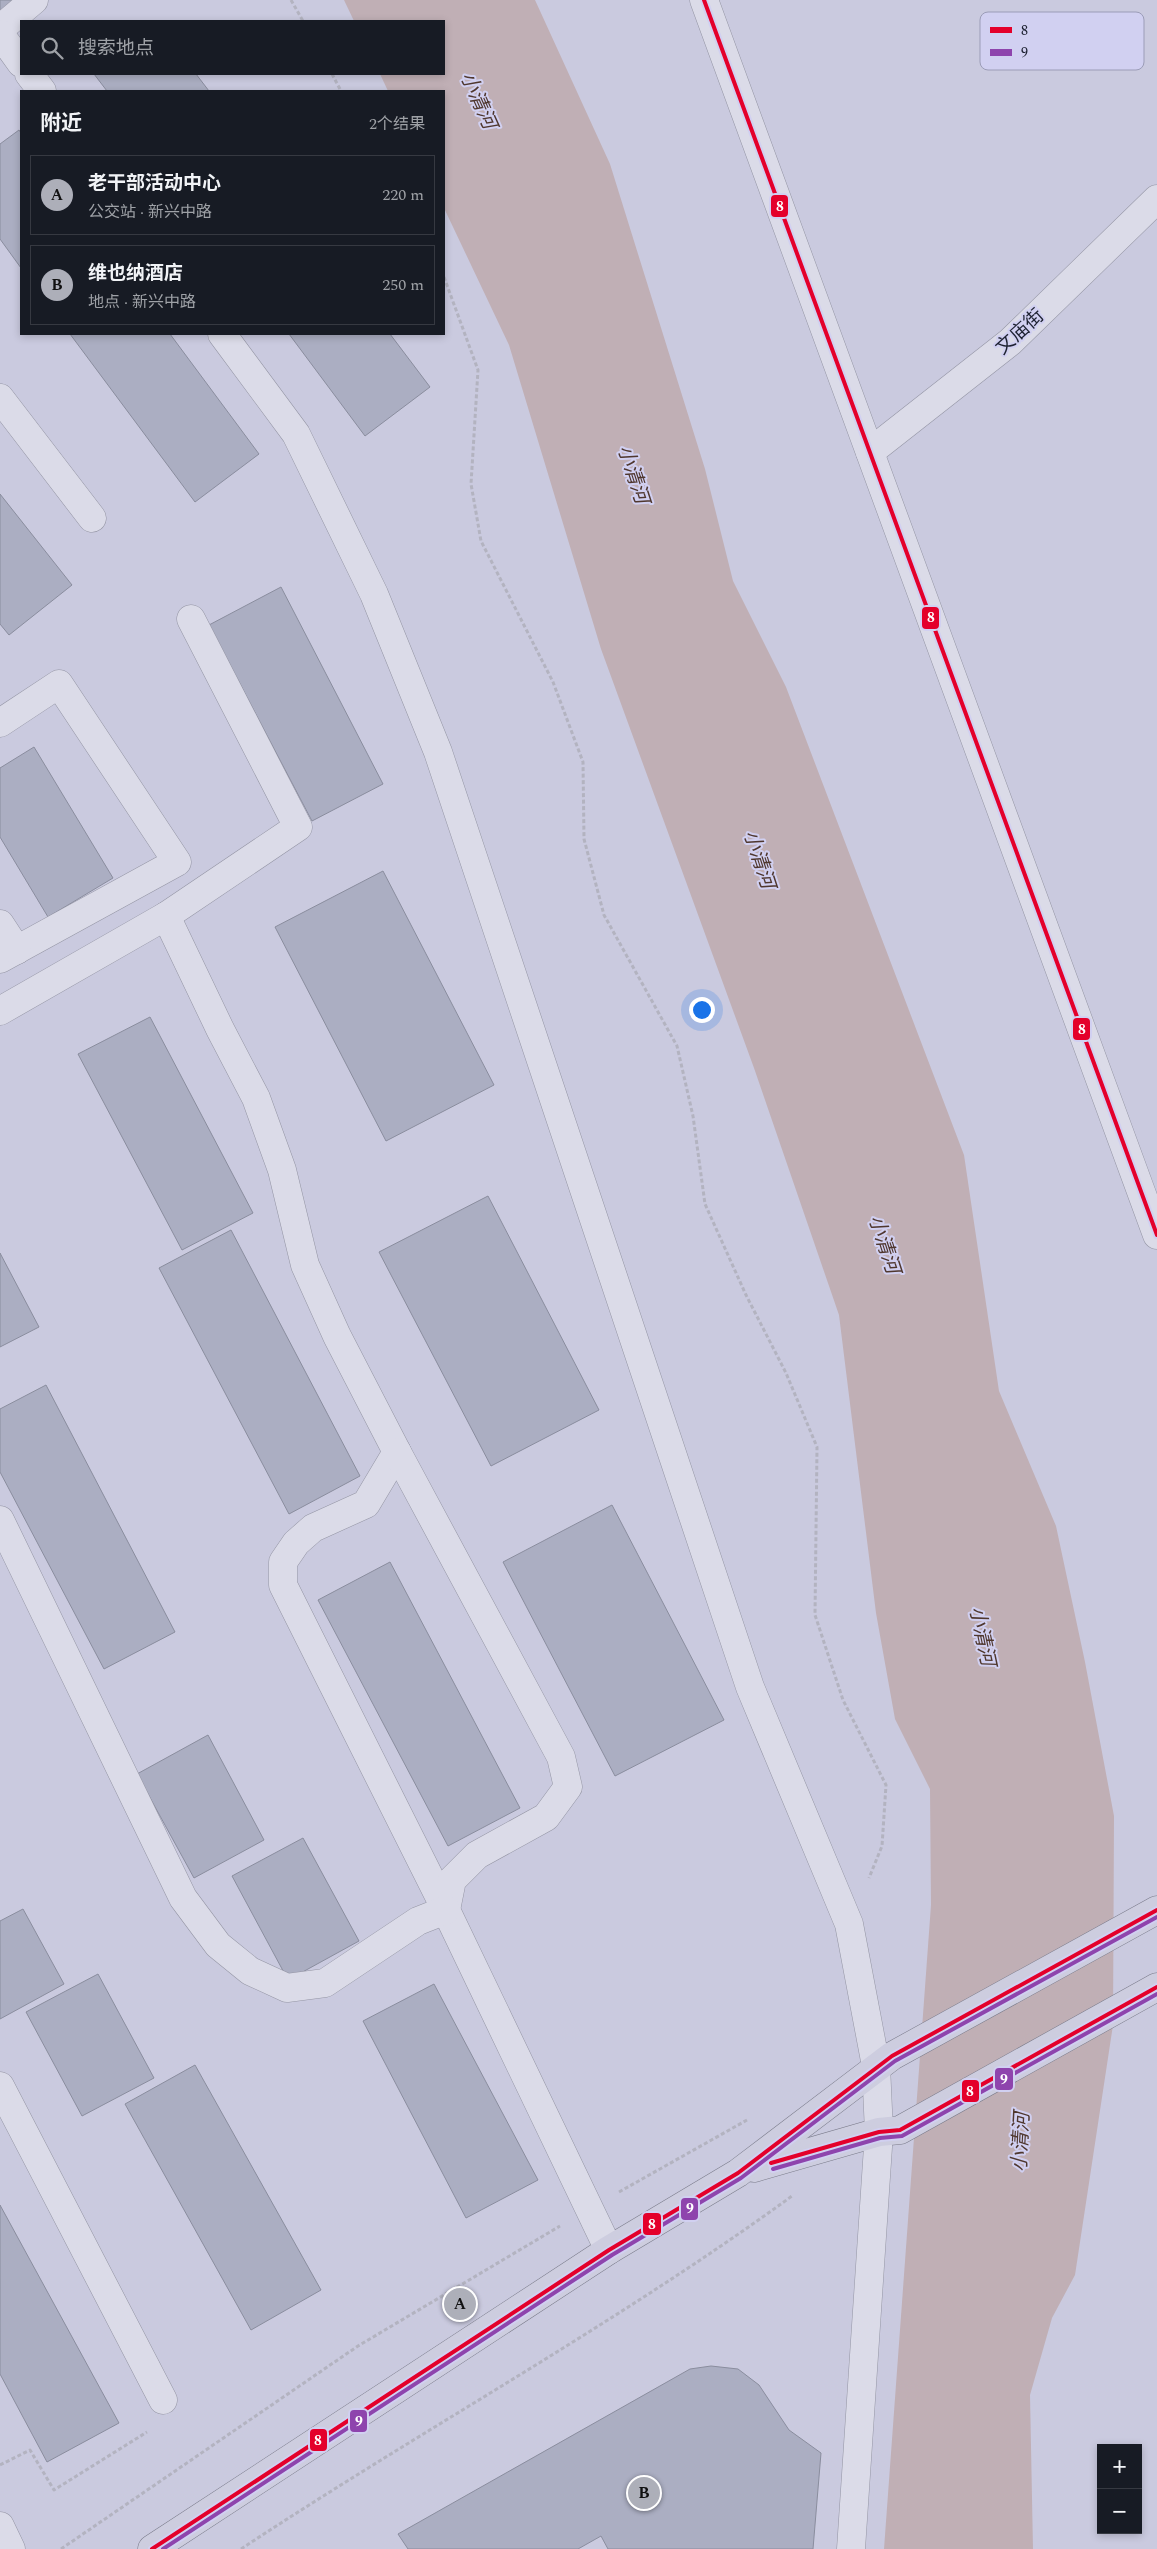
<!DOCTYPE html>
<html lang="zh">
<head>
<meta charset="utf-8">
<style>
	:root { --surface:#171b24; --page:#20242c; --text:#f1f3f6; --muted:#9ea1a6; --line:#363941; --accent:#adafb9 }
	body { margin:0; font-family:Spectral,"Noto Sans SC",serif; background:var(--page); color:var(--text) }
	.controls { position:absolute; right:15px; bottom:15px; display:grid; overflow:hidden; border-radius:0px; box-shadow:0 2px 8px #0003 }
	.controls button { width:45px; height:45px; display:grid; place-items:center; padding:0; border:0; border-bottom:1px solid var(--line); background:var(--surface); color:var(--text); font:25px sans-serif }
	.you { position:absolute; left:701px; top:1009px; width:18px; height:18px; margin:-12px; border:4px solid #fff; border-radius:50%; background:#1a73e8; box-shadow:0 0 0 8px #1a73e833 }
	.badge { display:grid; place-items:center; width:32px; height:32px; border-radius:50%; background:var(--accent); color:#111; font-size:16px; font-weight:700 }
	.pin { position:absolute; translate:-50% -50%; border:2px solid #fff; box-shadow:0 1px 5px #0006 }
	.list { margin:0; padding:0; list-style:none }
	h2 { display:flex; justify-content:space-between; align-items:center; height:65px; margin:0; padding:0 20px; font-size:21px }
	h2 small { font-size:16px; font-weight:400; color:var(--muted) }
	.list li { display:grid; grid-template-columns:32px 1fr auto; gap:15px; align-items:center; box-sizing:border-box; height:80px; margin:0 10px 10px; padding:0 10px; border:1px solid var(--line); border-radius:0px }
	.list b { display:block; font-size:19px; white-space:nowrap }
	.list p { margin:0; font-size:16px; white-space:nowrap; color:var(--muted) }
	.list em { font-size:16px; font-style:normal; color:var(--muted) }
	.icon { flex:none; width:28px; height:28px; fill:none; stroke:currentColor; stroke-width:2; stroke-linecap:round; stroke-linejoin:round }
	.map { position:relative; flex:none; width:1157px; height:2549px; overflow:hidden }
	.search { position:absolute; background:var(--surface); box-shadow:0 2px 8px #0003; left:20px; top:20px; width:425px; height:55px; display:flex; align-items:center; gap:12px; box-sizing:border-box; padding:0 18px; border-radius:0px; color:var(--muted); font-size:19px }
	.panel { position:absolute; background:var(--surface); box-shadow:0 2px 8px #0003; left:20px; top:90px; width:425px; height:245px; border-radius:0px }
	.map>svg:first-child { display:block }
</style>
</head>
<body>
<div class="map">
<svg width="1157" height="2549" viewBox="0 0 1157 2549">
	<rect width="100%" height="100%" fill="#cacadf"/>
	<!-- water -->
	<path fill="#c0afb5" d="M344 0H535L610 164 705 469 733 581 786 687 964 1155 999 1391 1056 1526 1085 1662 1114 1816 1113 2025 1075 2275 1052 2318 1030 2395 1033 2549H884L931 1905 930 1789 895 1719 876 1613 839 1315 754 1068 601 649 509 345 444 208V91H388L380 74H444V21H354Z"/>
	<!-- building -->
	<g fill="#abaec2" stroke="#8a8d9e">
		<path d="M0 0H22L0 16Z"/>
		<path d="M94 74H196L209 91H107Z"/>
		<path d="M19 130 21 133V268L0 239V144Z"/>
		<path d="M70 334H170L259 454 195 502Z"/>
		<path d="M289 334H390L430 387 365 436Z"/>
		<path d="M0 494 72 585 9 635 0 624Z"/>
		<path d="M281 587 383 784 312 821 209 625Z"/>
		<path d="M34 747 113 878 48 917 0 837V768Z"/>
		<path d="M383 871 494 1085 386 1141 275 927Z"/>
		<path d="M150 1017 253 1213 182 1250 78 1054Z"/>
		<path d="M488 1196 599 1410 491 1466 379 1252Z"/>
		<path d="M231 1230 360 1476 289 1514 159 1268Z"/>
		<path d="M0 1253 39 1327 0 1347Z"/>
		<path d="M46 1385 175 1632 104 1669 0 1472V1409Z"/>
		<path d="M612 1505 724 1720 615 1776 503 1562Z"/>
		<path d="M390 1562 520 1808 448 1846 318 1600Z"/>
		<path d="M208 1735 264 1840 194 1878 137 1774Z"/>
		<path d="M303 1838 359 1941 288 1980 232 1876Z"/>
		<path d="M23 1909 64 1984 0 2019V1921Z"/>
		<path d="M98 1974 154 2078 82 2116 26 2012Z"/>
		<path d="M434 1984 538 2180 466 2218 363 2021Z"/>
		<path d="M195 2065 321 2290 251 2330 125 2104Z"/>
		<path d="M0 2205 119 2423 47 2462 0 2374Z"/>
		<path d="M711 2366 738 2369 759 2385 789 2430 821 2453 813 2549H608L601 2536 578 2549H408L398 2534 690 2369Z"/>
	</g>
	<g fill="none" stroke-linecap="round" stroke-linejoin="round">
		<!-- minor casing -->
		<g stroke="#9495a4" stroke-width="29">
			<g id="minor">
				<path d="M704 0 1157 1235"/>
				<path d="M0 29 34 0"/>
				<path d="M0 34 21 63"/>
				<path d="M29 74 42 91"/>
				<path d="M222 334 296 434 374 594 438 752 750 1687 849 1924 876 2066 879 2132 851 2549"/>
				<path d="M0 398 92 518"/>
				<path d="M870 452 1010 342 1157 199"/>
				<path d="M0 723 59 684 177 862 0 959"/>
				<path d="M166 916 298 827 191 619"/>
				<path d="M0 924 17 950"/>
				<path d="M0 1011 166 916 220 1029 256 1098 282 1170 305 1265 337 1336 397 1452 366 1504 313 1528 296 1543 283 1562V1585L446 1910 609 2250"/>
				<path d="M397 1452 561 1757 568 1787 546 1817 477 1855 452 1880 446 1910"/>
				<path d="M0 1520 183 1898 218 1945 250 1971 287 1988 325 1983 418 1921 446 1910"/>
				<path d="M0 2086 163 2400"/>
				<path d="M0 2526 11 2549"/>
			</g>
		</g>
		<!-- major casing -->
		<g stroke="#7a7b8a" stroke-width="29">
			<g id="major">
				<path d="M754 2168 879 2132 900 2130 1157 1987"/>
				<path d="M152 2549 609 2250 738 2173 892 2056 1157 1910"/>
			</g>
		</g>
		<!-- path -->
		<g stroke="#b3b3c0" stroke-width="3" stroke-dasharray="4 2.5" stroke-linecap="butt">
			<path d="M291 0 303 21"/>
			<path d="M332 74 341 91"/>
			<path d="M444 277 478 370 471 484 481 541 553 682 583 762 584 839 604 915 677 1046 693 1116 705 1204 746 1295 786 1373 817 1447 815 1615 843 1700 886 1785 882 1846 869 1878"/>
			<path d="M619 2192 747 2120"/>
			<path d="M0 2465 30 2450 54 2490 147 2432"/>
			<path d="M61 2549 358 2346 560 2226"/>
			<path d="M241 2549C423 2429 616 2324 792 2196"/>
		</g>
		<!-- minor -->
		<use href="#minor" stroke="#dbdbe8" stroke-width="28"/>
		<!-- major -->
		<use href="#major" stroke="#cdcddf" stroke-width="28"/>
		<!-- bus-1 casing -->
		<g stroke="#d1d0f1" stroke-width="8">
			<g id="bus-1">
				<path d="M704 0 1157 1235"/>
				<path d="M771 2163 879 2132 900 2130 1157 1987"/>
				<path d="M152 2549 609 2250 738 2173 892 2056 1157 1910"/>
			</g>
		</g>
		<!-- bus-2 casing -->
		<g stroke="#d1d0f1" stroke-width="8">
			<g id="bus-2">
				<path d="M773 2169 880 2138 902 2136 1157 1994"/>
				<path d="M163 2549 612 2255 741 2178 895 2061 1157 1917"/>
			</g>
		</g>
		<!-- bus-1 -->
		<use href="#bus-1" stroke="#e4002b" stroke-width="4"/>
		<!-- bus-2 -->
		<use href="#bus-2" stroke="#8e44ad" stroke-width="4"/>
	</g>
	<g text-anchor="middle" stroke-width="4" stroke-linejoin="round" paint-order="stroke">
		<!-- street labels -->
		<g font-size="19" fill="#1d2131" stroke="#d1d0f1">
			<text transform="translate(1019 331) rotate(-42)" y="7">文庙街</text>
		</g>
		<!-- water labels -->
		<g font-size="20" font-style="italic" fill="#4f372e" stroke="#d1d0f1">
			<text transform="translate(479 100) rotate(66)" y="7">小清河</text>
			<text transform="translate(634 474) rotate(72)" y="7">小清河</text>
			<text transform="translate(760 859) rotate(72)" y="7">小清河</text>
			<text transform="translate(885 1244) rotate(72)" y="7">小清河</text>
			<text transform="translate(983 1636) rotate(78)" y="7">小清河</text>
			<text transform="translate(1020 2142) rotate(-87)" y="7">小清河</text>
		</g>
	</g>
	<!-- legend -->
	<rect x="980" y="12" width="164" height="58" rx="8" fill="#d1d0f1" stroke="#9b9cb7" stroke-width="1"/>
	<rect x="990" y="27" width="22" height="6" fill="#e4002b"/>
	<rect x="990" y="49" width="22" height="7" fill="#8e44ad"/>
	<g font-size="14" fill="#1d2131">
		<text x="1021" y="35">8</text>
		<text x="1021" y="57">9</text>
	</g>
	<g stroke="#d1d0f1" stroke-width="2">
		<rect x="770" y="194" width="19" height="24" rx="5" fill="#e4002b"/>
		<rect x="921" y="606" width="19" height="24" rx="5" fill="#e4002b"/>
		<rect x="1072" y="1017" width="19" height="24" rx="5" fill="#e4002b"/>
		<rect x="994" y="2067" width="20" height="24" rx="5" fill="#8e44ad"/>
		<rect x="961" y="2079" width="19" height="24" rx="5" fill="#e4002b"/>
		<rect x="680" y="2197" width="19" height="24" rx="5" fill="#8e44ad"/>
		<rect x="642" y="2212" width="20" height="24" rx="5" fill="#e4002b"/>
		<rect x="349" y="2409" width="19" height="24" rx="5" fill="#8e44ad"/>
		<rect x="309" y="2428" width="19" height="24" rx="5" fill="#e4002b"/>
	</g>
	<g font-size="14" text-anchor="middle" font-weight="bold" fill="#fff">
		<text x="780" y="211">8</text>
		<text x="931" y="622">8</text>
		<text x="1082" y="1034">8</text>
		<text x="1004" y="2084">9</text>
		<text x="970" y="2096">8</text>
		<text x="690" y="2213">9</text>
		<text x="652" y="2229">8</text>
		<text x="359" y="2426">9</text>
		<text x="318" y="2445">8</text>
	</g>
</svg>
<div class="controls">
<button>+</button>
<button>−</button>
</div>
<div class="you"></div>
<div class="pin badge" style="left:460px;top:2304px">A</div>
<div class="pin badge" style="left:644px;top:2493px">B</div>
<div class="search"><svg class="icon" aria-label="search" viewBox="0 0 24 24"><circle cx="10" cy="10" r="6"/><path d="M15 15l6 6"/></svg>搜索地点</div>
<section class="panel">
<h2>附近<small>2个结果</small></h2>
<ul class="list">
<li><span class="badge">A</span><div><b>老干部活动中心</b><p>公交站 · 新兴中路</p></div><em>220 m</em></li>
<li><span class="badge">B</span><div><b>维也纳酒店</b><p>地点 · 新兴中路</p></div><em>250 m</em></li>
</ul>
</section>
</div>
</body>
</html>
